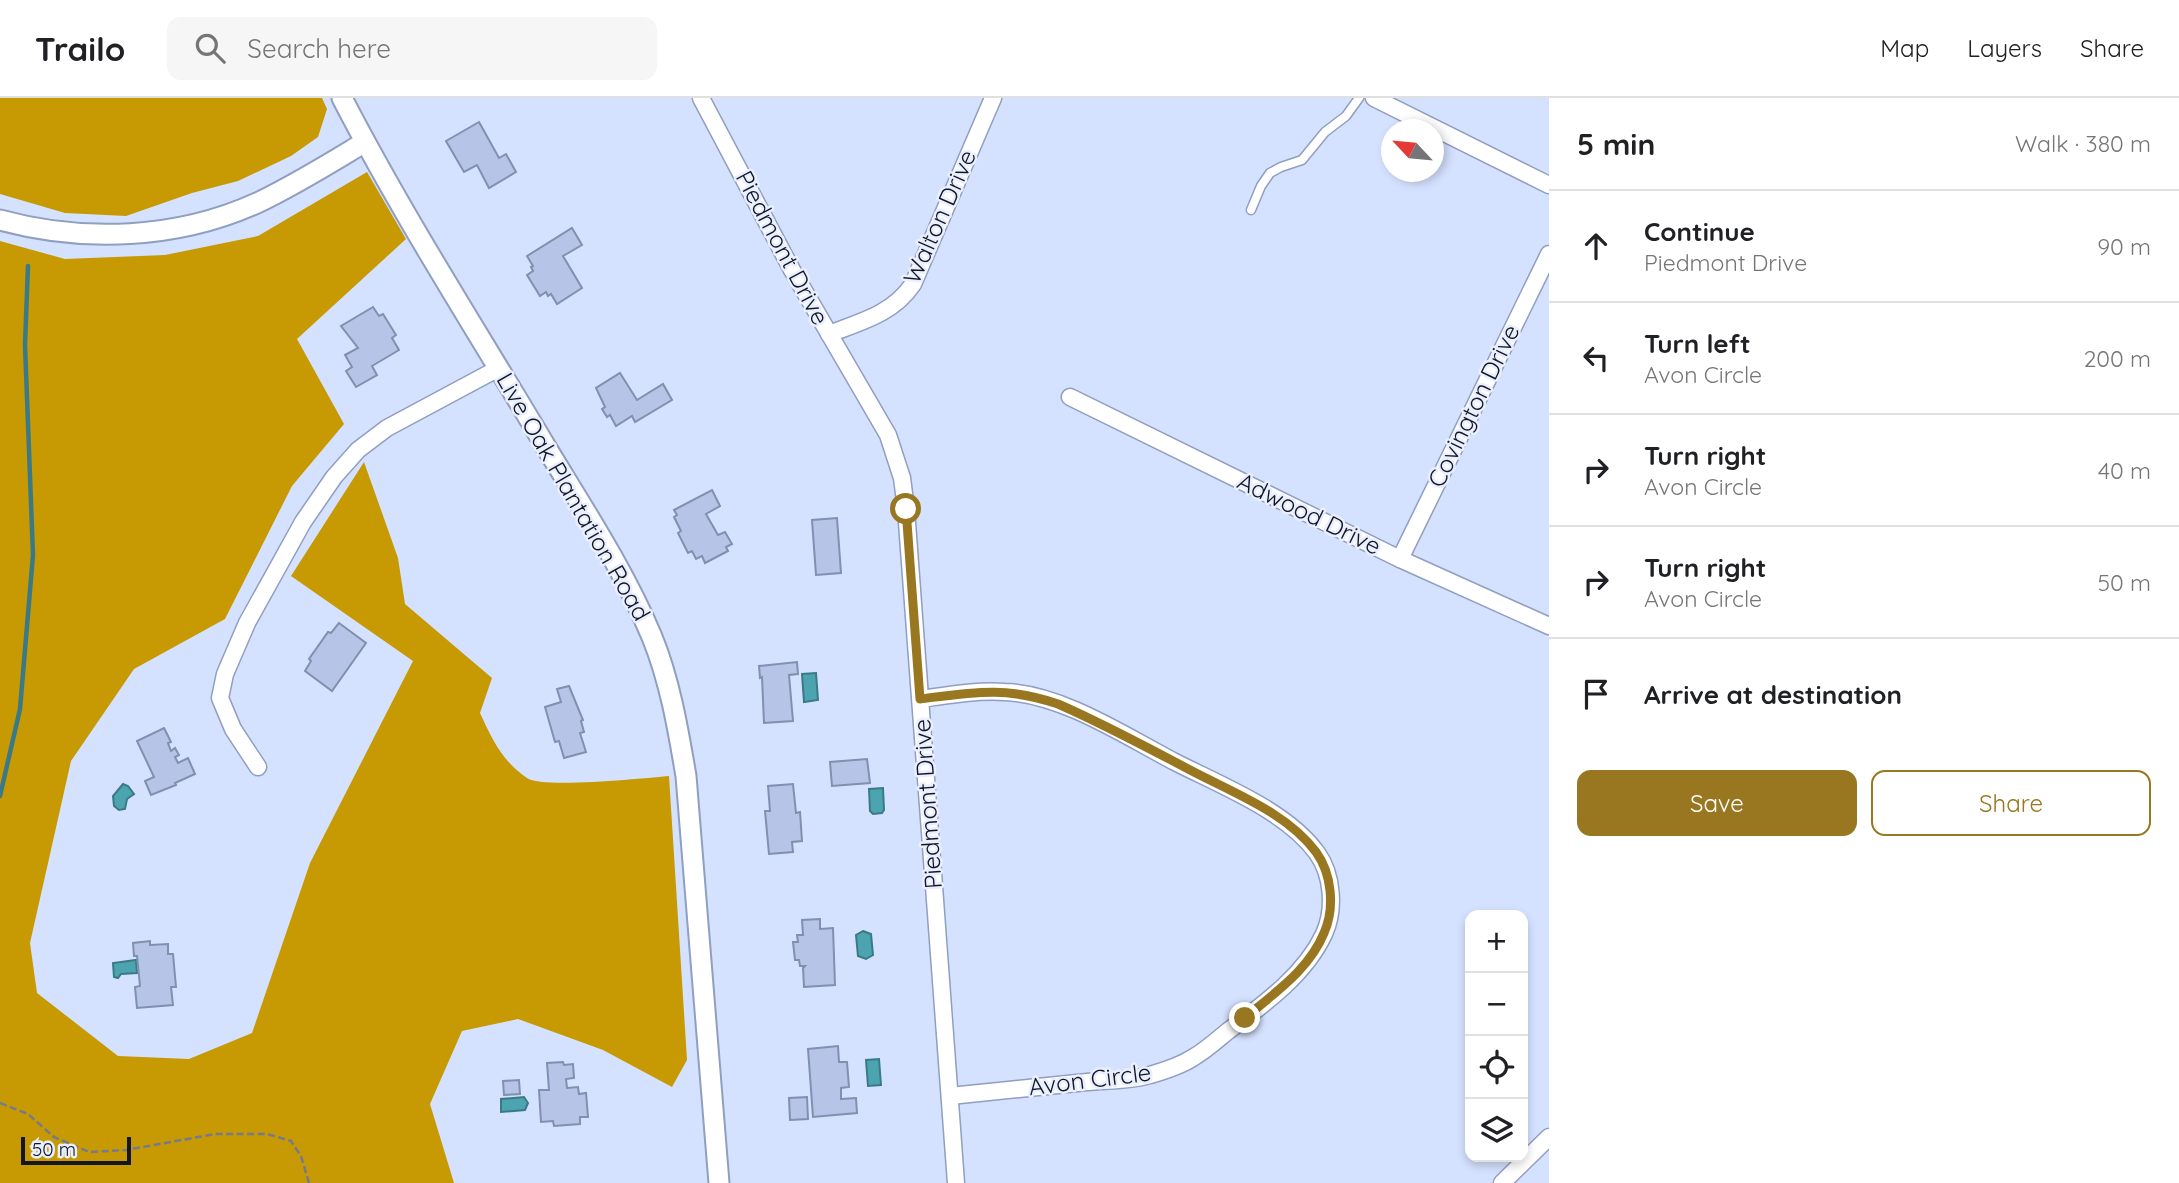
<!DOCTYPE html>
<html lang="en">
<head>
<meta charset="utf-8">
<style>
	:root { --surface:#fff; --page:#f6f6f6; --text:#202124; --muted:#757577; --line:#e0e0e0; --accent:#987720 }
	body { margin:0; font-family:Quicksand,sans-serif; background:var(--page); color:var(--text) }
	.controls { position:absolute; right:21px; bottom:21px; display:grid; overflow:hidden; border-radius:14px; box-shadow:0 4px 10px #0003 }
	.controls button { width:63px; height:63px; display:grid; place-items:center; padding:0; border:0; border-bottom:2px solid var(--line); background:var(--surface); color:var(--text); font:35px sans-serif }
	.compass { position:absolute; left:1381px; top:21px; width:63px; height:63px; border-radius:50%; background:var(--surface); box-shadow:0 4px 10px #0003; rotate:296deg }
	.scale { position:absolute; left:21px; bottom:18px; width:110px; box-sizing:border-box; padding-left:7px; border:4px solid #121723; border-top:0; font-size:19px; line-height:24px; white-space:nowrap; color:#121723; -webkit-text-stroke:5px #e9effe; paint-order:stroke }
	.stop { position:absolute; width:21px; height:21px; margin:-16px; border:5px solid #987720; border-radius:50%; background:#fff }
	.stop.end { background:#987720; border-color:#fff; box-shadow:0 2px 7px #0008 }
	.list { margin:0; padding:0; list-style:none }
	h2 { display:flex; justify-content:space-between; align-items:center; height:91px; margin:0; padding:0 28px; font-size:30px }
	h2 small { font-size:23px; font-weight:400; color:var(--muted) }
	.list li { display:grid; grid-template-columns:46px 1fr auto; gap:21px; align-items:center; box-sizing:border-box; height:112px; padding:0 28px; border-top:2px solid var(--line) }
	.list b { display:block; font-size:26px; white-space:nowrap }
	.list p { margin:0; font-size:23px; white-space:nowrap; color:var(--muted) }
	.list em { font-size:23px; font-style:normal; color:var(--muted) }
	.actions { display:flex; gap:14px; padding:21px 28px }
	.actions a { flex:1; padding:16px 0; border:2px solid var(--accent); border-radius:14px; text-align:center; font-size:24px; color:var(--accent) }
	.actions .main { background:var(--accent); color:#fff }
	.icon { flex:none; width:38px; height:38px; fill:none; stroke:currentColor; stroke-width:2; stroke-linecap:round; stroke-linejoin:round }
	.map { position:relative; flex:none; width:1549px; height:1085px; overflow:hidden }
	header { display:flex; align-items:center; gap:42px; box-sizing:border-box; height:98px; padding:0 35px; background:var(--surface); border-bottom:2px solid var(--line) }
	header strong { font-size:33px }
	nav { display:flex; gap:38px; margin-inline-start:auto; font-size:24px }
	.search { width:490px; height:63px; background:var(--page); display:flex; align-items:center; gap:18px; box-sizing:border-box; padding:0 24px; border-radius:14px; color:var(--muted); font-size:26px }
	main { display:flex }
	aside { flex:1; background:var(--surface) }
	.map>svg:first-child { display:block }
</style>
</head>
<body>
<header>
<strong>Trailo</strong>
<div class="search"><svg class="icon" aria-label="search" viewBox="0 0 24 24"><circle cx="10" cy="10" r="6"/><path d="M15 15l6 6"/></svg>Search here</div>
<nav><a>Map</a><a>Layers</a><a>Share</a></nav>
</header>
<main>
<div class="map">
<svg width="1549" height="1085" viewBox="0 0 1549 1085">
	<rect width="100%" height="100%" fill="#d5e2ff"/>
	<!-- forest -->
	<g fill="#c79902">
		<path d="M0 0H322L327 11 318 39 291 58 238 83 192 95 126 118 65 115 0 96Z"/>
		<path d="M367 74 406 141 297 241 344 326 292 388 225 521 134 571 71 663 30 845 37 895 118 958 189 961 252 935 310 765 413 563 291 478 364 364 398 460 405 506 492 580 480 615C492 641 502 663 527 680 542 691 645 680 669 678L687 962 672 989 603 952 518 921 462 933 430 1006 454 1085H0V143L65 161 165 157 258 138Z"/>
	</g>
	<!-- water -->
	<g fill="#4ba4b0" stroke="#3a7a86" stroke-width="2">
		<path d="M816 575 818 602 804 604 802 576Z"/>
		<path d="M123 686 128 688 134 696 127 701 125 711 119 712 114 708 113 698Z"/>
		<path d="M883 690 884 712 882 715 873 716 870 713 869 691Z"/>
		<path d="M863 833 871 836 873 857 866 861 858 858 856 837Z"/>
		<path d="M136 862 137 875 121 876 118 880 114 879 113 865Z"/>
		<path d="M879 961 881 987 868 988 866 962Z"/>
		<path d="M524 999 528 1005 525 1012 501 1014V1001Z"/>
	</g>
	<g fill="none" stroke-linecap="round" stroke-linejoin="round">
		<!-- stream -->
		<path stroke="#3a7a86" stroke-width="4.5" d="M0 698 20 611 33 457 25 247 28 168"/>
	</g>
	<!-- building -->
	<g fill="#b5c4e7" stroke="#818fb0" stroke-width="2">
		<path d="M479 24 499 60 506 56 516 74 489 90 477 67 464 74 446 43Z"/>
		<path d="M572 130 582 147 563 158 582 190 557 206 551 196 548 198 546 194 540 198 527 177 533 173 531 169 533 168 527 158Z"/>
		<path d="M373 209 379 218 383 216 396 237 392 240 399 252 372 268 377 277 356 289 346 273 352 269 345 257 358 250 341 228Z"/>
		<path d="M620 275 637 302 663 286 672 302 635 324 632 318 616 328 610 317 607 319 602 311 605 309 596 290Z"/>
		<path d="M712 392 720 408 706 416 718 437 725 434 732 446 726 449 728 453 705 465 702 458 696 461 692 453 688 455 678 435 681 433 674 419 677 417 674 412Z"/>
		<path d="M837 420 841 475 816 477 812 422Z"/>
		<path d="M339 525 366 545 332 593 305 573 311 563 309 561 328 534 331 535Z"/>
		<path d="M797 564 798 576 789 577 793 623 764 625 762 579 760 580 759 568Z"/>
		<path d="M569 588 583 622 581 623 584 634 580 635 586 654 564 660 559 643 555 644 545 609 561 604 557 591Z"/>
		<path d="M164 630 171 644 168 645 171 653 175 650 179 657 175 659 178 665 188 660 195 676 175 685 176 687 151 697 145 683 154 679 137 643Z"/>
		<path d="M867 661 870 685 832 688 830 664Z"/>
		<path d="M793 686 796 715 800 714 802 743 792 744 793 754 769 756 765 713H770L768 688Z"/>
		<path d="M820 821V831L833 830 835 887 804 889 803 870 805 868H800L799 862H795L793 844H798L797 837H803L802 822Z"/>
		<path d="M150 843V847L168 846V856H173L176 889H171L173 907 137 910 135 889 140 888 137 858H134L133 845Z"/>
		<path d="M838 948 839 964H847L849 989 841 990V1001L856 1000 857 1015 813 1019 808 951Z"/>
		<path d="M563 964 564 967 573 966 574 980 566 981 567 990 578 989 579 996 586 995 588 1019H580V1026L554 1028 553 1023 541 1024 539 992H549L547 965Z"/>
		<path d="M519 982 520 996 504 997 503 983Z"/>
		<path d="M807 999 808 1021 790 1022 789 1000Z"/>
	</g>
	<g fill="none" stroke-linecap="round" stroke-linejoin="round">
		<!-- service casing -->
		<g stroke="#909ec0" stroke-width="11">
			<path id="service" d="M1251 112 1261 88 1270 75 1281 69 1302 62 1325 34 1346 18 1359 0"/>
		</g>
		<!-- minor casing -->
		<g stroke="#909ec0" stroke-width="19">
			<g id="minor">
				<path d="M701 0 792 172 888 337 902 380 906 411 956 1085"/>
				<path d="M1374 0 1549 87"/>
				<path d="M829 236C860 224 893 216 913 186L993 0"/>
				<path d="M1070 299 1400 461 1549 528"/>
				<path d="M1400 461 1549 156"/>
				<path d="M921 601C949 597 977 592 1005 594 1062 596 1125 638 1175 664 1220 687 1287 713 1317 755 1333 777 1335 812 1324 836 1305 877 1263 907 1228 933 1217 942 1206 952 1194 959 1182 967 1164 973 1150 977 1131 983 1107 982 1087 984 1041 989 996 993 950 998"/>
				<path d="M258 669 233 631 220 600 225 576 247 525 303 424 334 379 358 352 387 330 499 270"/>
				<path d="M1502 1085 1549 1039"/>
			</g>
		</g>
		<!-- tertiary casing -->
		<g stroke="#909ec0" stroke-width="23">
			<g id="tertiary">
				<path d="M342 0C404 120 477 233 546 349 583 410 624 472 652 539 670 583 678 631 686 678L719 1085"/>
				<path d="M0 122C84 145 178 141 257 105 295 87 330 65 365 44"/>
			</g>
		</g>
		<!-- path -->
		<path stroke="#727b8f" stroke-width="2.5" stroke-dasharray="7 3.5" stroke-linecap="butt" d="M0 1005 28 1016 54 1039 89 1054 126 1052 215 1036H267L291 1043 301 1058 309 1085"/>
		<!-- service -->
		<use href="#service" stroke="#fff" stroke-width="8"/>
		<!-- minor -->
		<use href="#minor" stroke="#fff" stroke-width="16"/>
		<!-- tertiary -->
		<use href="#tertiary" stroke="#fff" stroke-width="19"/>
	</g>
	<g fill="none" stroke-linecap="round" stroke-linejoin="round">
		<!-- route -->
		<path stroke="#987720" stroke-width="9" d="M906 411 920 601C975 594 1005 588 1058 606 1104 626 1148 650 1192 673 1234 695 1287 715 1316 754 1332 776 1335 810 1324 835 1309 872 1274 895 1245 920"/>
	</g>
	<g text-anchor="middle" stroke-width="5" stroke-linejoin="round" paint-order="stroke">
		<!-- street labels -->
		<g font-size="24" fill="#121723" stroke="#e9effe">
			<text transform="translate(940 119) rotate(-66)" y="8">Walton Drive</text>
			<text transform="translate(782 150) rotate(62)" y="8">Piedmont Drive</text>
			<text transform="translate(1474 308) rotate(-64)" y="8">Covington Drive</text>
			<text transform="translate(573 399) rotate(60)" y="8">Live Oak Plantation Road</text>
			<text transform="translate(1309 416) rotate(26)" y="8">Adwood Drive</text>
			<text transform="translate(928 706) rotate(-94)" y="8">Piedmont Drive</text>
			<text transform="translate(1090 982) rotate(-7)" y="8">Avon Circle</text>
		</g>
	</g>
</svg>
<div class="controls">
<button>+</button>
<button>−</button>
<button><svg class="icon" aria-label="locate" viewBox="0 0 24 24"><circle cx="12" cy="12" r="6"/><path d="M12 2v4M12 18v4M2 12h4M18 12h4"/></svg></button>
<button><svg class="icon" aria-label="layers" viewBox="0 0 24 24"><path d="M12 4l9 5-9 5-9-5zM3 14l9 5 9-5"/></svg></button>
</div>
<svg class="compass" viewBox="-18 -18 36 36"><path d="M0-13l5 13h-10z" fill="#e53935"/><path d="M0 13l5-13h-10z" fill="#757577"/></svg>
<div class="scale">50 m</div>
<div class="stop" style="left:906px;top:411px"></div>
<div class="stop end" style="left:1245px;top:920px"></div>
</div>
<aside>
<h2>5 min<small>Walk · 380 m</small></h2>
<ul class="list">
<li><svg class="icon" aria-label="ahead" viewBox="0 0 24 24"><path d="M12 20V5M6 11l6-6 6 6"/></svg><div><b>Continue</b><p>Piedmont Drive</p></div><em>90 m</em></li>
<li><svg class="icon" aria-label="left" viewBox="0 0 24 24"><path d="M17 20v-9H6M10 6l-5 5 5 5"/></svg><div><b>Turn left</b><p>Avon Circle</p></div><em>200 m</em></li>
<li><svg class="icon" aria-label="right" viewBox="0 0 24 24"><path d="M7 20v-9h11M14 6l5 5-5 5"/></svg><div><b>Turn right</b><p>Avon Circle</p></div><em>40 m</em></li>
<li><svg class="icon" aria-label="right" viewBox="0 0 24 24"><path d="M7 20v-9h11M14 6l5 5-5 5"/></svg><div><b>Turn right</b><p>Avon Circle</p></div><em>50 m</em></li>
<li><svg class="icon" aria-label="arrive" viewBox="0 0 24 24"><path d="M6 21V4h12l-3 4 3 4H6"/></svg><div><b>Arrive at destination</b></div></li>
</ul>
<div class="actions"><a class="main">Save</a><a>Share</a></div>
</aside>
</main>
</body>
</html>
